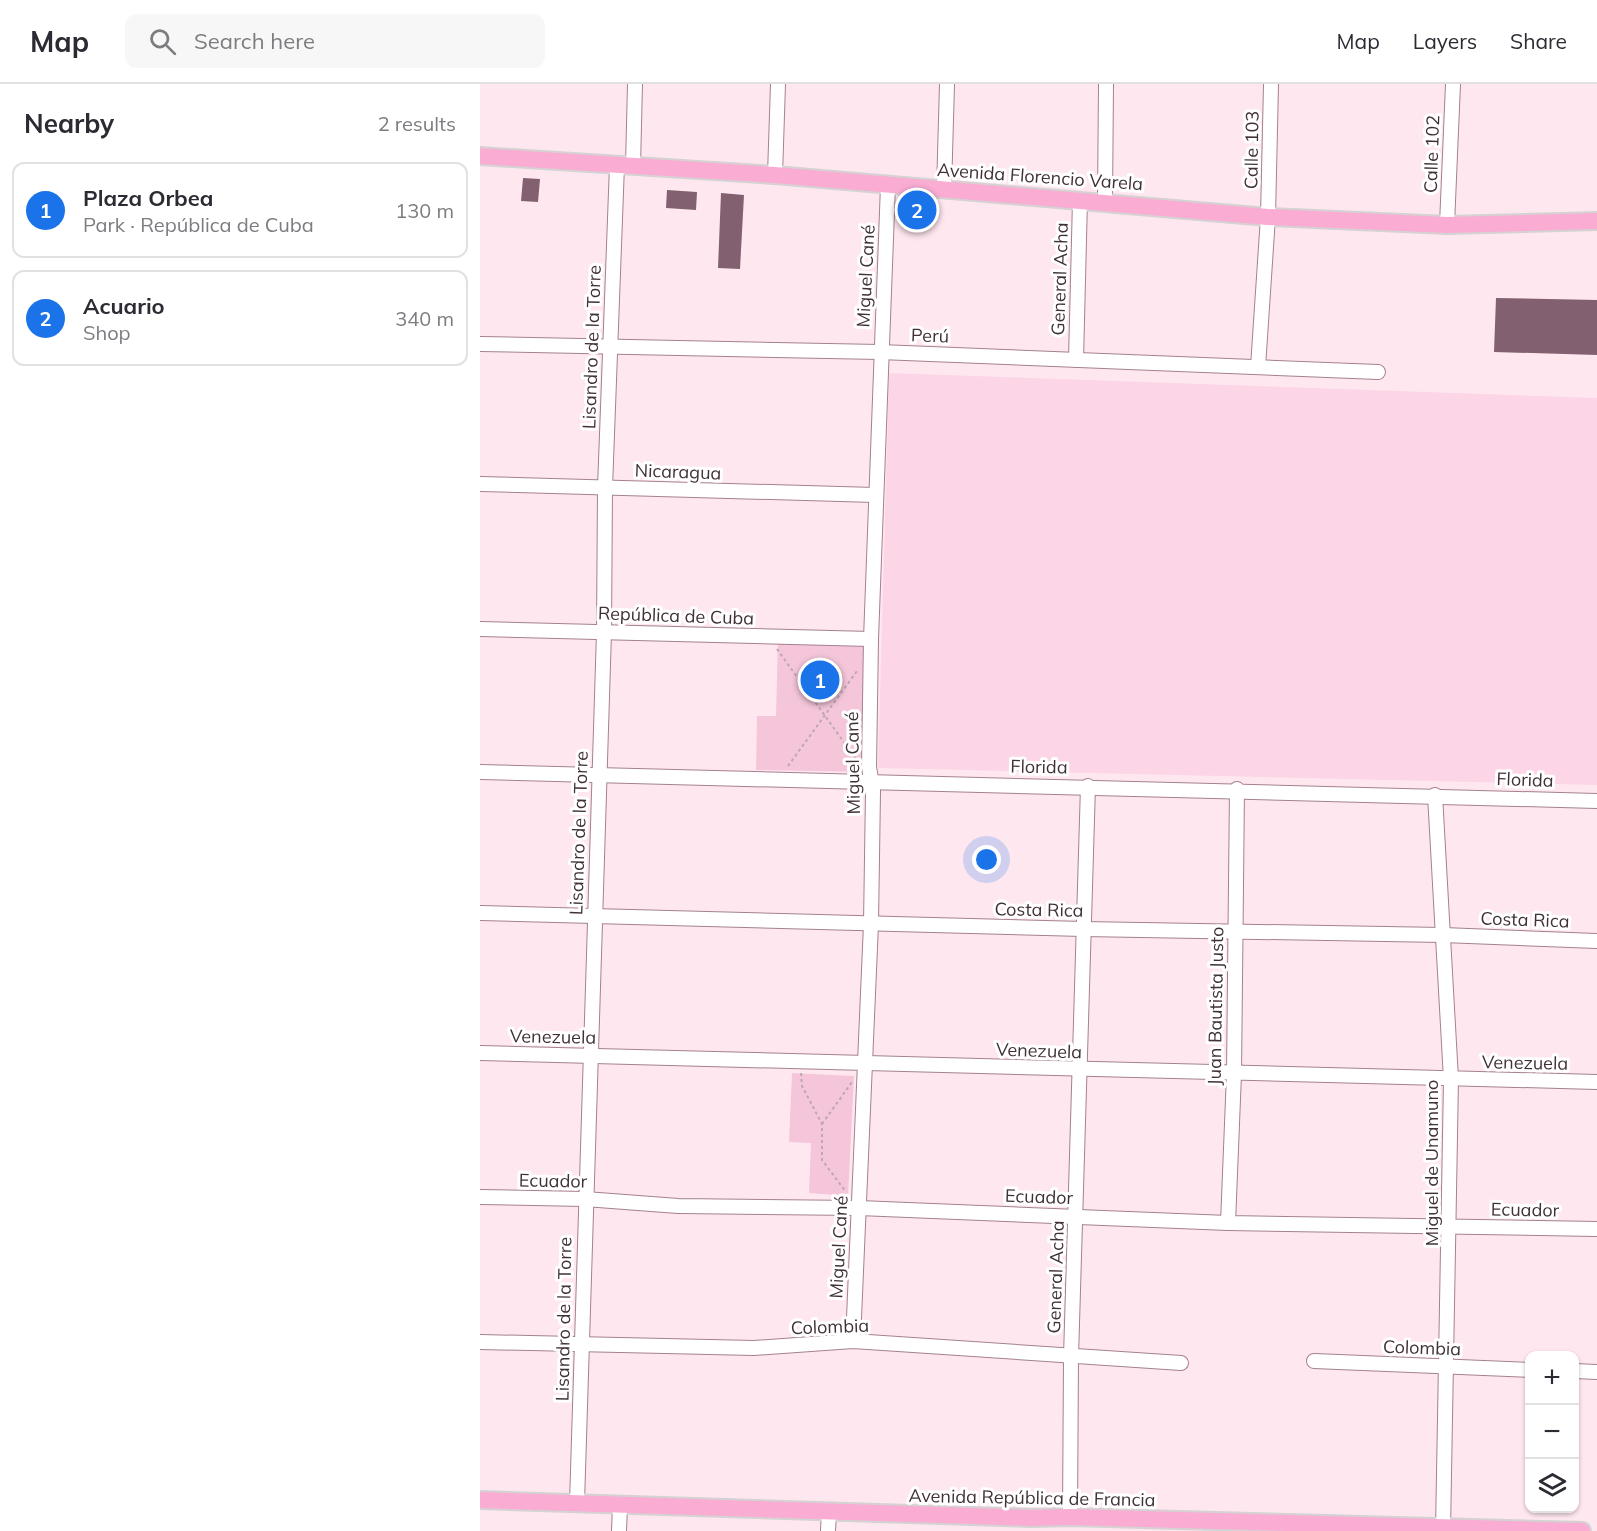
<!DOCTYPE html>
<html lang="en">
<head>
<meta charset="utf-8">
<style>
	:root { --surface:#fff; --page:#f7f7f7; --text:#2b2b33; --muted:#7c7c81; --line:#e1e1e2; --accent:#1a73e8 }
	body { margin:0; font-family:Mulish,sans-serif; background:var(--page); color:var(--text) }
	.controls { position:absolute; right:18px; bottom:18px; display:grid; overflow:hidden; border-radius:12px; box-shadow:0 2px 4px #0004 }
	.controls button { width:54px; height:54px; display:grid; place-items:center; padding:0; border:0; border-bottom:2px solid var(--line); background:var(--surface); color:var(--text); font:30px sans-serif }
	.you { position:absolute; left:507px; top:776px; width:21px; height:21px; margin:-15px; border:4px solid #fff; border-radius:50%; background:#1a73e8; box-shadow:0 0 0 9px #1a73e833 }
	.badge { display:grid; place-items:center; width:39px; height:39px; border-radius:50%; background:var(--accent); color:#fff; font-size:20px; font-weight:700 }
	.pin { position:absolute; translate:-50% -50%; border:3px solid #fff; box-shadow:0 2px 6px #0006 }
	.list { margin:0; padding:0; list-style:none }
	h2 { display:flex; justify-content:space-between; align-items:center; height:78px; margin:0; padding:0 24px; font-size:26px }
	h2 small { font-size:20px; font-weight:400; color:var(--muted) }
	.list li { display:grid; grid-template-columns:39px 1fr auto; gap:18px; align-items:center; box-sizing:border-box; height:96px; margin:0 12px 12px; padding:0 12px; border:2px solid var(--line); border-radius:12px }
	.list b { display:block; font-size:22px; white-space:nowrap }
	.list p { margin:0; font-size:20px; white-space:nowrap; color:var(--muted) }
	.list em { font-size:20px; font-style:normal; color:var(--muted) }
	.icon { flex:none; width:33px; height:33px; fill:none; stroke:currentColor; stroke-width:2; stroke-linecap:round; stroke-linejoin:round }
	.map { position:relative; flex:none; width:1117px; height:1447px; overflow:hidden }
	header { display:flex; align-items:center; gap:36px; box-sizing:border-box; height:84px; padding:0 30px; background:var(--surface); border-bottom:2px solid var(--line) }
	header strong { font-size:28px }
	nav { display:flex; gap:33px; margin-inline-start:auto; font-size:21px }
	.search { width:420px; height:54px; background:var(--page); display:flex; align-items:center; gap:15px; box-sizing:border-box; padding:0 21px; border-radius:12px; color:var(--muted); font-size:22px }
	main { display:flex }
	aside { flex:1; background:var(--surface) }
	.map>svg:first-child { display:block }
</style>
</head>
<body>
<header>
<strong>Map</strong>
<div class="search"><svg class="icon" aria-label="search" viewBox="0 0 24 24"><circle cx="10" cy="10" r="6"/><path d="M15 15l6 6"/></svg>Search here</div>
<nav><a>Map</a><a>Layers</a><a>Share</a></nav>
</header>
<main>
<aside>
<h2>Nearby<small>2 results</small></h2>
<ul class="list">
<li><span class="badge">1</span><div><b>Plaza Orbea</b><p>Park · República de Cuba</p></div><em>130 m</em></li>
<li><span class="badge">2</span><div><b>Acuario</b><p>Shop</p></div><em>340 m</em></li>
</ul>
</aside>
<div class="map">
<svg width="1117" height="1447" viewBox="0 0 1117 1447">
	<rect width="100%" height="100%" fill="#ffe7f0"/>
	<!-- built -->
	<path fill="#fcd6e6" d="M409 289 1117 314V701L398 684Z"/>
	<!-- green -->
	<g fill="#f5c6da">
		<path d="M298 554 384 560 383 688 276 686 277 632H296Z"/>
		<path d="M312 989 374 992 368 1112 329 1109 331 1059 309 1058Z"/>
	</g>
	<!-- building -->
	<g fill="#82606f">
		<path d="M43 94 60 95 58 118 41 117Z"/>
		<path d="M187 106 217 108 216 126 186 124Z"/>
		<path d="M241 109 264 111 260 185 238 184Z"/>
		<path d="M439 122 458 123V133L428 132Z"/>
		<path d="M1016 214 1117 216V271L1014 268Z"/>
	</g>
	<g fill="none" stroke-linecap="round" stroke-linejoin="round">
		<!-- minor casing -->
		<g stroke="#a48190" stroke-width="16">
			<g id="minor">
				<path d="M153 82 155 0"/>
				<path d="M295 91 298 0"/>
				<path d="M464 106 467 0"/>
				<path d="M625 117 626 0"/>
				<path d="M967 141 973 0"/>
				<path d="M0 260 400 268 898 288"/>
				<path d="M596 276 600 116"/>
				<path d="M778 283 788 133 791 0"/>
				<path d="M0 400 395 411"/>
				<path d="M0 545 391 555"/>
				<path d="M0 688 1117 717"/>
				<path d="M955 711 971 995 963 1447"/>
				<path d="M0 829 603 845 963 851 1117 857"/>
				<path d="M0 969 1117 998"/>
				<path d="M0 1113 105 1115 198 1122 379 1124 748 1139 1117 1145"/>
				<path d="M748 1139 754 990 757 705"/>
				<path d="M373 1257 391 840 393 707 389 683 391 555 408 101"/>
				<path d="M0 1258 274 1264 373 1257 701 1279"/>
				<path d="M834 1277 1050 1286"/>
				<path d="M1094 1287 1117 1288"/>
				<path d="M97 1419 124 548 125 404 137 81"/>
				<path d="M590 1433 591 1273 608 702"/>
				<path d="M139 1447 140 1422"/>
				<path d="M348 1447 349 1428"/>
			</g>
		</g>
		<!-- major casing -->
		<g stroke="#d5d2d3" stroke-width="20">
			<g id="major">
				<path d="M0 72 295 91 788 133 967 141 1117 137"/>
				<path d="M0 1416 552 1434 590 1433 1102 1447"/>
			</g>
		</g>
		<!-- path -->
		<g stroke="#bda8b0" stroke-width="2" stroke-dasharray="3 3" stroke-linecap="butt">
			<path d="M297 565 376 675"/>
			<path d="M308 682 377 587"/>
			<path d="M321 989 322 1002 342 1040V1076L366 1108"/>
			<path d="M342 1040 372 998"/>
		</g>
		<!-- minor -->
		<use href="#minor" stroke="#fff" stroke-width="14"/>
		<!-- major -->
		<use href="#major" stroke="#faacd3" stroke-width="16"/>
	</g>
	<g text-anchor="middle" stroke-width="6" stroke-linejoin="round" paint-order="stroke">
		<!-- street labels -->
		<g font-size="18" fill="#403138" stroke="#fff">
			<text transform="translate(772 66) rotate(-89)" y="6">Calle 103</text>
			<text transform="translate(952 70) rotate(-88)" y="6">Calle 102</text>
			<text transform="translate(560 93) rotate(4)" y="6">Avenida Florencio Varela</text>
			<text transform="translate(386 192) rotate(-87)" y="6">Miguel Cané</text>
			<text transform="translate(580 195) rotate(-88)" y="6">General Acha</text>
			<text transform="translate(450 252) rotate(2)" y="6">Perú</text>
			<text transform="translate(112 263) rotate(-88)" y="6">Lisandro de la Torre</text>
			<text transform="translate(198 388) rotate(2)" y="6">Nicaragua</text>
			<text transform="translate(196 532) rotate(2)" y="6">República de Cuba</text>
			<text transform="translate(373 679) rotate(-91)" y="6">Miguel Cané</text>
			<text transform="translate(559 683) rotate(1)" y="6">Florida</text>
			<text transform="translate(1045 696) rotate(2)" y="6">Florida</text>
			<text transform="translate(99 749) rotate(-88)" y="6">Lisandro de la Torre</text>
			<text transform="translate(559 826) rotate(1)" y="6">Costa Rica</text>
			<text transform="translate(1045 836) rotate(2)" y="6">Costa Rica</text>
			<text transform="translate(736 922) rotate(-89)" y="6">Juan Bautista Justo</text>
			<text transform="translate(73 953) rotate(1)" y="6">Venezuela</text>
			<text transform="translate(559 967) rotate(2)" y="6">Venezuela</text>
			<text transform="translate(1045 979) rotate(1)" y="6">Venezuela</text>
			<text transform="translate(952 1079) rotate(-90)" y="6">Miguel de Unamuno</text>
			<text transform="translate(73 1097) rotate(1)" y="6">Ecuador</text>
			<text transform="translate(559 1113) rotate(2)" y="6">Ecuador</text>
			<text transform="translate(1045 1126) rotate(1)" y="6">Ecuador</text>
			<text transform="translate(359 1163) rotate(-87)" y="6">Miguel Cané</text>
			<text transform="translate(576 1193) rotate(-88)" y="6">General Acha</text>
			<text transform="translate(84 1235) rotate(-89)" y="6">Lisandro de la Torre</text>
			<text transform="translate(350 1243) rotate(-2)" y="6">Colombia</text>
			<text transform="translate(942 1264) rotate(2)" y="6">Colombia</text>
			<text transform="translate(552 1414) rotate(1)" y="6">Avenida República de Francia</text>
		</g>
	</g>
</svg>
<div class="controls">
<button>+</button>
<button>−</button>
<button><svg class="icon" aria-label="layers" viewBox="0 0 24 24"><path d="M12 4l9 5-9 5-9-5zM3 14l9 5 9-5"/></svg></button>
</div>
<div class="you"></div>
<div class="pin badge" style="left:340px;top:596px">1</div>
<div class="pin badge" style="left:437px;top:126px">2</div>
</div>
</main>
</body>
</html>
